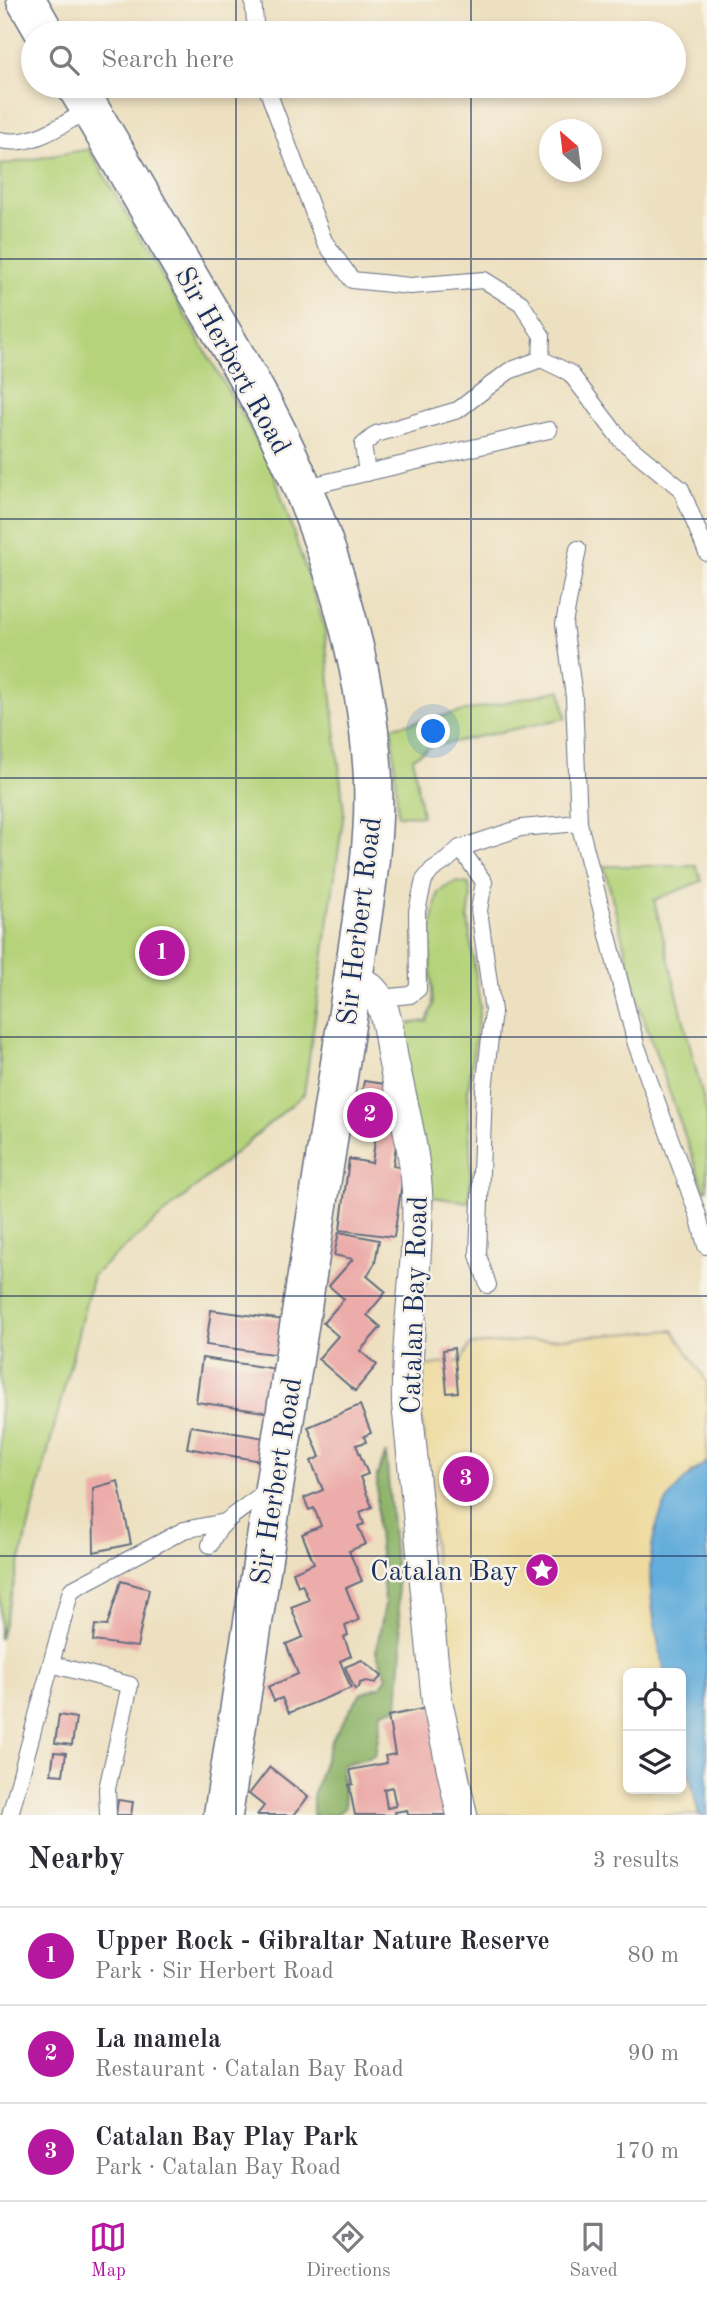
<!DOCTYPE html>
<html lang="en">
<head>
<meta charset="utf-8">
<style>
	:root { --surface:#fff; --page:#f2f2f3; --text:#2b2b33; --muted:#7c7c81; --line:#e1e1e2; --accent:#b5179e }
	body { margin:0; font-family:"Old Standard TT",serif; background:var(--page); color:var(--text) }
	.controls { position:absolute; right:21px; bottom:21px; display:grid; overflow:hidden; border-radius:10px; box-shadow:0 4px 10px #0003 }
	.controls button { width:63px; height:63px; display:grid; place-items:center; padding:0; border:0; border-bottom:2px solid var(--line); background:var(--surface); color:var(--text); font:35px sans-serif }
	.compass { position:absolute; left:539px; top:119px; width:63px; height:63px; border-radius:50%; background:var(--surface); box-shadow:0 4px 10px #0003; rotate:332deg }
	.you { position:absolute; left:434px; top:732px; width:24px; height:24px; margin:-18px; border:5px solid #fff; border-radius:50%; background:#1a73e8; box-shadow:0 0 0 10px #1a73e833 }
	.badge { display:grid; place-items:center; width:46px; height:46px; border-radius:50%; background:var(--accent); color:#fff; font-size:23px; font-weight:700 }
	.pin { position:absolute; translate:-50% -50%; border:4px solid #fff; box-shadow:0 2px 7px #0006 }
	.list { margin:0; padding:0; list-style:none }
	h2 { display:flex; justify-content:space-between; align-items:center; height:91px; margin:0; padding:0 28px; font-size:30px }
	h2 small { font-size:23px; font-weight:400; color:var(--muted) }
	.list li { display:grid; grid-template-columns:46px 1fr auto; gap:21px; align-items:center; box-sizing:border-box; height:98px; padding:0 28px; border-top:2px solid var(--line) }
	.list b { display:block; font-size:26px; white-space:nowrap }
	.list p { margin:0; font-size:23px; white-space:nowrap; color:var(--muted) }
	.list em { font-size:23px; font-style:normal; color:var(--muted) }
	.icon { flex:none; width:38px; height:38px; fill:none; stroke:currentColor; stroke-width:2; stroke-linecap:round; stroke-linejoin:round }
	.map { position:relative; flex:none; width:707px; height:1815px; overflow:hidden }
	.search { position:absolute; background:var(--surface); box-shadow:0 4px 10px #0003; left:21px; right:21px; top:21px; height:77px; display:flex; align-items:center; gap:18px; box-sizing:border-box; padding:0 24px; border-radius:38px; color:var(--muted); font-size:26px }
	.sheet { height:385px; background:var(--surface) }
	nav { display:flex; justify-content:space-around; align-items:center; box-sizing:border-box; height:98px; border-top:2px solid var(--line); background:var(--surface); font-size:19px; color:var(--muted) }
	nav a { display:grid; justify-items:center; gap:4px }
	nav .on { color:var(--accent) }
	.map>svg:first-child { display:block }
</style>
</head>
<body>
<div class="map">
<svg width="707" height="1815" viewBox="0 0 707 1815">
	<rect width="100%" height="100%" fill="#f7f3e8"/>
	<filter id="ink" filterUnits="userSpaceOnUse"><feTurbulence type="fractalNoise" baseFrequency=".0143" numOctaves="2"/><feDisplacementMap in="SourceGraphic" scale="14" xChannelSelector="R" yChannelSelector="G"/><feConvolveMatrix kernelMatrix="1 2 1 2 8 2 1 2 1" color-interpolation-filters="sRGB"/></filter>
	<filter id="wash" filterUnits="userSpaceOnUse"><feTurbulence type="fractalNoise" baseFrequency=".00686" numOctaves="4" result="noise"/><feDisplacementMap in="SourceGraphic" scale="28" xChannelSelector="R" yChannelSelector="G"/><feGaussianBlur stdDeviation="1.57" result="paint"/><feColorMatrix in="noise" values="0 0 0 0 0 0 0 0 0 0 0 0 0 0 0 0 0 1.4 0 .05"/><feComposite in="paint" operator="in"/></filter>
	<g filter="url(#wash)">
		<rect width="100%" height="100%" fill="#ede0c0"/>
		<!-- green -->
		<g fill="#b5d37a" stroke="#68816c" stroke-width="2">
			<path d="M89 149 271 465 324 625 344 812 304 1094 93 1275 0 1639V165Z"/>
			<path d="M561 690 566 718 430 747 413 758 422 816 398 815 392 727Z"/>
			<path d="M604 866H696L702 881 654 900 707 1114V1189L704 1190 641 1011Z"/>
			<path d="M455 882 469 884 471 897 468 920 480 1007 468 1090 471 1172 469 1202 425 1196 395 1025 427 1021 433 1005 429 941 438 892Z"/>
		</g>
		<!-- forest -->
		<path fill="#90b56a" stroke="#567264" stroke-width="2" d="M386 1453 402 1649 398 1707 382 1712 375 1756 341 1765 345 1807 336 1815H313V1796L331 1741 360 1694 381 1686 387 1677 376 1652 385 1604 377 1522V1475Z"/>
		<!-- sand -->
		<path fill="#eeda9e" stroke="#84847e" stroke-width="2" d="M673 1330 707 1382V1462L691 1473 651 1563 652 1603 665 1673H628V1789H681V1739L699 1815H472L447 1690 417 1367 461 1361 470 1345Z"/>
		<!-- water -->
		<path fill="#63addb" stroke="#3f6e9c" stroke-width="2" d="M707 1462V1815H699L681 1739V1673H665C653 1623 640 1558 663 1509 672 1489 690 1474 707 1462Z"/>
		<g id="blocks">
			<!-- building -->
			<g fill="#ecaca9" fill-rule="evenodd">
				<path d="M364 1081 384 1084 398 1132 393 1166 404 1168 394 1237 340 1230 349 1159 372 1163 376 1134 367 1133 368 1122 358 1120Z"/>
				<path d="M339 1232 379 1240 375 1263 367 1276 386 1292 367 1315 381 1327 360 1351 377 1365 355 1391 318 1359 338 1336 323 1323 344 1299 329 1286 353 1259 334 1255Z"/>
				<path d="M211 1310 285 1320 280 1355 206 1345Z"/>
				<path d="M454 1348 458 1392 447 1393 443 1350Z"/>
				<path d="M202 1358 277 1369 271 1413 196 1402Z"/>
				<path d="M360 1405 371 1433 364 1436 366 1442 356 1445 368 1474 360 1477 372 1507 360 1512 364 1524 358 1526 366 1544 349 1551 362 1581 346 1588 359 1620 345 1626 348 1635 344 1637 351 1656 340 1661 351 1688 289 1713 282 1698 274 1701 268 1687 298 1674 286 1644 303 1637 291 1607 309 1600 302 1584 298 1586 293 1572 314 1563 302 1534 321 1526 314 1508 309 1510 304 1498 323 1490 311 1461 320 1457 308 1427Z"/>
				<path d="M191 1426 265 1438 261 1461 187 1448Z"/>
				<path d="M118 1481 131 1544 94 1552 93 1488Z"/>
				<path d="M121 1581 149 1589 137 1647 93 1641 95 1625 107 1626Z"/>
				<path d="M362 1660 382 1676 375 1683 366 1681 360 1683 359 1688 355 1690 345 1667Z"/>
				<path d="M432 1707 454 1815H408L407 1810 395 1812 396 1815H355L349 1785 353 1784 350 1770 387 1763 385 1756 395 1754 388 1716ZM392 1787 396 1806 387 1808 384 1789Z"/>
				<path d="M59 1715 76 1718 72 1745 55 1743Z"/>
				<path d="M54 1752 66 1753 63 1775 51 1774Z"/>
				<path d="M270 1767 308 1797 294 1815H257L264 1806 249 1794Z"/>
				<path d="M118 1800 133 1802 131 1815H116Z"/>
			</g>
		</g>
	</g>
	<g filter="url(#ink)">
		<use href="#blocks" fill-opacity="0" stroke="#646d80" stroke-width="2"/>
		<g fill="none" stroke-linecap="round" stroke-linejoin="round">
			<!-- service casing -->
			<g stroke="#646d80" stroke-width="18">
				<g id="service">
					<path d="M253 0 256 33"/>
					<path d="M266 86 324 241 352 280 410 286 484 280 521 303 542 336 541 359"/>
					<path d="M0 140C33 148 62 124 90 109"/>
					<path d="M367 473 363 445 376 434 458 410 509 371 541 359 570 373 621 440 681 489 707 553"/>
					<path d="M302 488 549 430"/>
					<path d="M578 549 564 624 574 697 579 823 636 1044 698 1215 706 1246"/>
					<path d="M460 848 484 882 479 910 493 1011 484 1090 478 1255 488 1285"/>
					<path d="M381 998 410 995 418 989 417 911 424 880 432 870 447 860 460 848 521 828 579 823"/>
					<path d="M210 1545C219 1519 247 1508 267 1490"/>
					<path d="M51 1664 130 1685 107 1789 108 1815"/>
					<path d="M10 1815 71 1590 184 1530 225 1522"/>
				</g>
			</g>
			<!-- minor casing -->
			<g stroke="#646d80" stroke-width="32">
				<path id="minor" d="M353 980C388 987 387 1029 393 1059 402 1102 414 1146 417 1190 420 1262 405 1333 407 1404L437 1701 462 1815"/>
			</g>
			<!-- secondary casing -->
			<g stroke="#646d80" stroke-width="41">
				<g id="secondary">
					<path d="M26 0 45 33"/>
					<path d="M76 86C117 154 157 223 197 291 225 338 254 385 278 434 328 535 368 666 373 780 376 846 362 914 353 980L223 1815"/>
				</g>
			</g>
			<!-- service -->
			<use href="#service" stroke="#fff" stroke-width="16"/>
			<!-- minor -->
			<use href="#minor" stroke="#fff" stroke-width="30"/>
			<!-- secondary -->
			<use href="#secondary" stroke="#fff" stroke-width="38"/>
		</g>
	</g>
	<!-- grid -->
	<path fill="none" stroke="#1b2f5e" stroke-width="2" stroke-opacity="0.55" d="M236 0V33M471 0V33M236 86V1815M471 86V1815M0 259H707M0 519H707M0 778H707M0 1037H707M0 1296H707M0 1556H707"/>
	<!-- icons -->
	<defs>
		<g id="sight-disc" transform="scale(1.75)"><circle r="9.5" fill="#b5179e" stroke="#f7f3e8"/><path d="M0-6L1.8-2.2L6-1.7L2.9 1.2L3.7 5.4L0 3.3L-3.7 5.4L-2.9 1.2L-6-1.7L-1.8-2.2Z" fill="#fff"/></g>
	</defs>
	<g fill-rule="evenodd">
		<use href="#sight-disc" x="542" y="1570"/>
	</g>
	<g text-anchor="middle" stroke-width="5" stroke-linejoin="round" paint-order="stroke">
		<!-- street labels -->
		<g font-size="28" fill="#1b2f5e" stroke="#f7f3e8">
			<text transform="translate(234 360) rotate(61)" y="10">Sir Herbert Road</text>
			<text transform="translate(358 921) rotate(-83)" y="10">Sir Herbert Road</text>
			<text transform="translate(413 1305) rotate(-88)" y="10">Catalan Bay Road</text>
			<text transform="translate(275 1481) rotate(-81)" y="10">Sir Herbert Road</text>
		</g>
		<!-- poi labels -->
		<g font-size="28" fill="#1b2f5e" stroke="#f7f3e8" text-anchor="end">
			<text x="518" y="1580">Catalan Bay</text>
		</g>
	</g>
</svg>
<div class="controls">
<button><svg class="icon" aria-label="locate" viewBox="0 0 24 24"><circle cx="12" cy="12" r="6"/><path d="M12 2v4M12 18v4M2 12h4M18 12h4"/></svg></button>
<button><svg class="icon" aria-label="layers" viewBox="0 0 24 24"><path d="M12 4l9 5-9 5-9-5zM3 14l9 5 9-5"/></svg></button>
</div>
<svg class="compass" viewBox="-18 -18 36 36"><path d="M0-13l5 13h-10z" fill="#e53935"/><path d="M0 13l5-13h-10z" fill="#7c7c81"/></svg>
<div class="you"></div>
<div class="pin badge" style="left:162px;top:953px">1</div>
<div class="pin badge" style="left:370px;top:1115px">2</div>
<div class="pin badge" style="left:466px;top:1479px">3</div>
<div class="search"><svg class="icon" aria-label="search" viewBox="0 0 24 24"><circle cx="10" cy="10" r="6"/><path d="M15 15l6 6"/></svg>Search here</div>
</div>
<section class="sheet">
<h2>Nearby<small>3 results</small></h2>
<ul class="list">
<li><span class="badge">1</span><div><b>Upper Rock - Gibraltar Nature Reserve</b><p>Park · Sir Herbert Road</p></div><em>80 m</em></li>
<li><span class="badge">2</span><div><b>La mamela</b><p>Restaurant · Catalan Bay Road</p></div><em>90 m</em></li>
<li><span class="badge">3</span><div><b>Catalan Bay Play Park</b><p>Park · Catalan Bay Road</p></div><em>170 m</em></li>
</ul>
</section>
<nav>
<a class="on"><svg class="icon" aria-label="map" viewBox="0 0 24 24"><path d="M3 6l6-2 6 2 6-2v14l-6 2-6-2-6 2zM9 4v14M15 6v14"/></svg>Map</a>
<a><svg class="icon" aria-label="directions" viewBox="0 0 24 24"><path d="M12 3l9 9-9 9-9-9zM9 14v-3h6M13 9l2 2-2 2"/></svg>Directions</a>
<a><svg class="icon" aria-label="saved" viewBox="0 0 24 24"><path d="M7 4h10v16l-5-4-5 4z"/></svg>Saved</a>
</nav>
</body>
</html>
